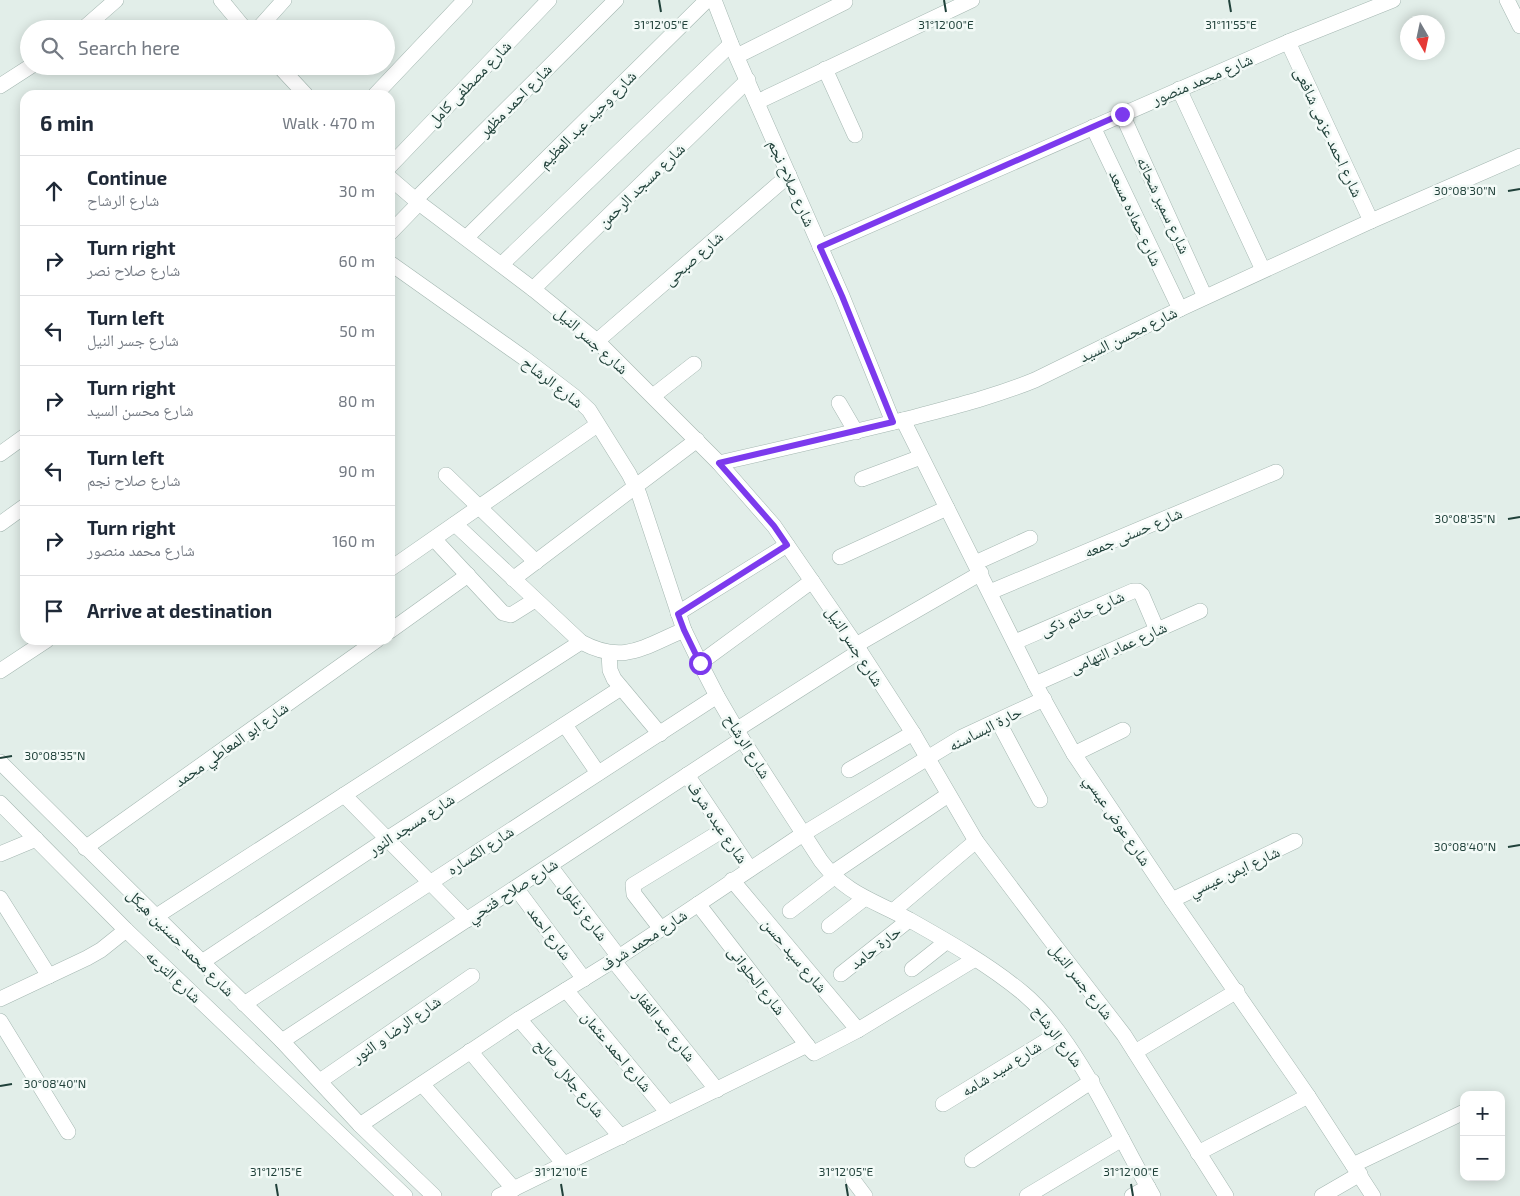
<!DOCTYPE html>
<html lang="en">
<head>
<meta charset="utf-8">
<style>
	:root { --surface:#fff; --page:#f6f6f7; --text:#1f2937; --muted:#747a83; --line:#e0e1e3 }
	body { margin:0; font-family:"Exo 2","Noto Naskh Arabic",sans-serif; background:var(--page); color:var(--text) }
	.controls { position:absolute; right:15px; bottom:15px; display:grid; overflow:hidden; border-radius:10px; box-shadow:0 2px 12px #0003 }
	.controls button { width:45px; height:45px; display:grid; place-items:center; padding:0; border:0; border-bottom:1px solid var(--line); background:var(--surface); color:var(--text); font:25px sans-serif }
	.compass { position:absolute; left:1400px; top:15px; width:45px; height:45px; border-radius:50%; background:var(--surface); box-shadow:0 2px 12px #0003; rotate:171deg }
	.stop { position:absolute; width:15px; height:15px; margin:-11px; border:4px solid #7c3aed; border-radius:50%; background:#fff }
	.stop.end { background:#7c3aed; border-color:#fff; box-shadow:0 1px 5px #0008 }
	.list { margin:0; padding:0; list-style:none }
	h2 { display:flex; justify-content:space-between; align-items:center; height:65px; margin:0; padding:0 20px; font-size:21px }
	h2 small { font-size:16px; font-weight:400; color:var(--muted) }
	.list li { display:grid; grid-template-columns:32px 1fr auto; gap:15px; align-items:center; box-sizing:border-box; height:70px; padding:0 20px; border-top:1px solid var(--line) }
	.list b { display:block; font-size:19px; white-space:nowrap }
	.list p { margin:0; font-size:16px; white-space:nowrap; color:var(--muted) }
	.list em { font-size:16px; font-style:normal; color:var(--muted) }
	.icon { flex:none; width:28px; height:28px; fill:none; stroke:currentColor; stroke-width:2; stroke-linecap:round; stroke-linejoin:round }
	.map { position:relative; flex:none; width:1520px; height:1196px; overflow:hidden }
	.search { position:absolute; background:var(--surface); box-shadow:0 2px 12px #0003; left:20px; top:20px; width:375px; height:55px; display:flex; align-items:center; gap:12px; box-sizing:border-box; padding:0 18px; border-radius:28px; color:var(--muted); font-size:19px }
	.panel { position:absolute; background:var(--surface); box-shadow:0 2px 12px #0003; left:20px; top:90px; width:375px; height:555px; border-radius:15px }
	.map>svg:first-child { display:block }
</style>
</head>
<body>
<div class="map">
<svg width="1520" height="1196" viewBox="0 0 1520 1196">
	<rect width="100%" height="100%" fill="#e2eee9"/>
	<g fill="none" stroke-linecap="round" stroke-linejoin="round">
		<!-- minor casing -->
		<g stroke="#a4b7b1" stroke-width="16">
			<g id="minor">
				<path d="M221 0 245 29"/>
				<path d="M714 0 731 44 842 296 893 422"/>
				<path d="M1507 0 1520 26"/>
				<path d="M83 29 116 0"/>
				<path d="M258 29 284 0"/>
				<path d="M1288 42 1371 221"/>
				<path d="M737 56 845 2"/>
				<path d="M279 66 306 95"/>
				<path d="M825 69 855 135"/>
				<path d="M0 86 31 66"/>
				<path d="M1179 89 1263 270"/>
				<path d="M375 95 465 0"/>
				<path d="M757 102 972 0"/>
				<path d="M1122 114 1205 297"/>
				<path d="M1093 127 1180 309"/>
				<path d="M390 166 549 0"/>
				<path d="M390 178 419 203 533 289 597 341 719 463 774 526 856 645 913 733 976 841 1049 938 1124 1035 1226 1196"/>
				<path d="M415 200 616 0"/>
				<path d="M390 233 419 203"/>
				<path d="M467 237 707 0"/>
				<path d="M820 247 1288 42 1393 0"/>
				<path d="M390 263 524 358 575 397 589 410 629 474 639 494 684 630 700 663 717 696 742 739 821 861C846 894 873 900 908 919 947 941 988 964 1023 993 1041 1008 1054 1025 1067 1044 1100 1092 1124 1146 1153 1196"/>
				<path d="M502 264 731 44"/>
				<path d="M533 289 748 80"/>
				<path d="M597 341 789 175"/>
				<path d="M653 396 694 364"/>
				<path d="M839 403 856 432"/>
				<path d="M903 420 1035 684 1074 754 1172 900 1308 1096 1373 1196"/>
				<path d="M0 454 25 436"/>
				<path d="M719 463C785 448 850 433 915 417 956 406 996 396 1035 380L1180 309 1371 221 1520 156"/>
				<path d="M446 475 536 562"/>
				<path d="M862 479 921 457"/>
				<path d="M0 524 25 506"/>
				<path d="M455 524 581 642C624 665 643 647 684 630"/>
				<path d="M434 539 503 613 511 615 535 600"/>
				<path d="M840 557 947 508"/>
				<path d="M975 563 1030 538"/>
				<path d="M390 569 597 425"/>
				<path d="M513 579 697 440"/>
				<path d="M990 592 1276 472"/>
				<path d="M678 613 787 545"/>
				<path d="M390 631 468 575"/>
				<path d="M1015 642 1133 591H1138L1142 595 1157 630"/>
				<path d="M856 645 981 573"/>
				<path d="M609 653 610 670 614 679 660 734"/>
				<path d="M700 663 812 581"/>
				<path d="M0 671 47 640"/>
				<path d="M1035 684 1200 611"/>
				<path d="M998 721 1040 800"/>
				<path d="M565 725 598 773"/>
				<path d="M736 730 860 651"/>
				<path d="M1074 754 1123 730"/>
				<path d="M0 762 282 1041 360 1125 434 1196"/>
				<path d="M849 770 913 733"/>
				<path d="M687 775 750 869"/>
				<path d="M344 795 467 920"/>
				<path d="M0 803 126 930 405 1196"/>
				<path d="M85 848 377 640"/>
				<path d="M0 854 36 839"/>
				<path d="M550 866 619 957"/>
				<path d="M831 874 948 795"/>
				<path d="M732 880 858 1030"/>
				<path d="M516 888 584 979"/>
				<path d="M0 898 49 976"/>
				<path d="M1172 900 1295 841"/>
				<path d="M698 904 810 1049 814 1053 858 1030 975 959"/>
				<path d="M790 911 834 877"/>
				<path d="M893 911 976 841"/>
				<path d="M155 917 581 642"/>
				<path d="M829 926 865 898"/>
				<path d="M661 929 634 894 633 885 723 830"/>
				<path d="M613 960 717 1090"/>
				<path d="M202 962 387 839 621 688"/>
				<path d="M912 969 946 942"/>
				<path d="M841 974 909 920"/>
				<path d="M566 990 668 1113"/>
				<path d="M0 999 87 958 101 950 126 930"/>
				<path d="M244 1004 717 696"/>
				<path d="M519 1019 621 1137"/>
				<path d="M0 1021 68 1132"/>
				<path d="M282 1041 742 739"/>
				<path d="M470 1051 564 1164"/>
				<path d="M1135 1052 1237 991"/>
				<path d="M320 1081 472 976"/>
				<path d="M422 1084 514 1189"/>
				<path d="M943 1104 1059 1033"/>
				<path d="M360 1125 519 1019 619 957 803 834 962 737 1044 699"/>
				<path d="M1198 1153 1308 1096"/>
				<path d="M972 1160 1092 1081"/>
				<path d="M1353 1165 1464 1112"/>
				<path d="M853 1180 865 1196"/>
				<path d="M499 1196 807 1045"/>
				<path d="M1027 1196 1122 1139"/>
				<path d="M1132 1196 1148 1187"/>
				<path d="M1322 1196 1360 1174"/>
			</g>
		</g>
		<!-- minor -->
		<use href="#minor" stroke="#fff" stroke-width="15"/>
	</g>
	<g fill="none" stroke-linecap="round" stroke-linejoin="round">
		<!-- route -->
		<path stroke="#7c3aed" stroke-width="6" d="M700 663 684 630 678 614 787 545 774 526 719 463 893 422 842 296 820 247 1122 114"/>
	</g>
	<!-- ticks -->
	<path fill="none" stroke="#20413a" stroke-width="2" d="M659 0 661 12M944 0 946 12M1229 0 1231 12M1508 191 1520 189M1508 519 1520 517M0 758 12 756M1508 847 1520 845M0 1086 12 1084M276 1184 278 1196M561 1184 563 1196M846 1184 848 1196M1131 1184 1133 1196"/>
	<g text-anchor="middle" stroke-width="5" stroke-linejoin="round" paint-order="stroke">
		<!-- street labels -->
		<g font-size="16" fill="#20413a" stroke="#f3faf7">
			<text transform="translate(1202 79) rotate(-23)" y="6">شارع محمد منصور</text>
			<text transform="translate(469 83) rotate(-46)" y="6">شارع مصطفى كامل</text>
			<text transform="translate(515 100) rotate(-45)" y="6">شارع احمد مظهر</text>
			<text transform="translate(587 119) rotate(-45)" y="6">شارع وحيد عبد العظيم</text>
			<text transform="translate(1329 132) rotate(65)" y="6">شارع احمد عزمى شافعى</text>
			<text transform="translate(792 183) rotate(66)" y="6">شارع صلاح نجم</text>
			<text transform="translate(641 185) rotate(-44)" y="6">شارع مسجد الرحمن</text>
			<text transform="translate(1164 205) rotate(65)" y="6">شارع سمير شحاته</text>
			<text transform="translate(1136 218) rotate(65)" y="6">شارع حماده مسعد</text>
			<text transform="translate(693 258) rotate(-41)" y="6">شارع صبحى</text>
			<text transform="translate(1128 334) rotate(-26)" y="6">شارع محسن السيد</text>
			<text transform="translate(592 340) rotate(42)" y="6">شارع جسر النيل</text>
			<text transform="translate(553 382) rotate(38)" y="6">شارع الرشاح</text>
			<text transform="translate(1133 532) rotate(-23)" y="6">شارع حسنى جمعه</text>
			<text transform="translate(1082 613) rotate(-24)" y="6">شارع حاتم ذكى</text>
			<text transform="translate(855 646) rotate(57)" y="6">شارع جسر النيل</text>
			<text transform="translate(1118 647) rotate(-24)" y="6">شارع عماد التهامى</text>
			<text transform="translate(985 728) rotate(-27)" y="6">حارة البساسنه</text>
			<text transform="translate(231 744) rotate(-35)" y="6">شارع ابو المعاطي محمد</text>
			<text transform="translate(748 746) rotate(58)" y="6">شارع الرشاح</text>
			<text transform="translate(1118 820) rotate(56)" y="6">شارع عوض عيسي</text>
			<text transform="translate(718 822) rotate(56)" y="6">شارع عبده شرف</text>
			<text transform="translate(411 824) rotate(-33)" y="6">شارع مسجد النور</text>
			<text transform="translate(480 850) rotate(-33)" y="6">شارع الكساره</text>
			<text transform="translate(1234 871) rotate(-25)" y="6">شارع ايمن عيسي</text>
			<text transform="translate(512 890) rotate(-33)" y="6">شارع صلاح فتحي</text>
			<text transform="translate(584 911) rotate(53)" y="6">شارع زغلول</text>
			<text transform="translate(550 933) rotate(53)" y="6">شارع احمد</text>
			<text transform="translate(643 940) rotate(-33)" y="6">شارع محمد شرف</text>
			<text transform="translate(181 942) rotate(45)" y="6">شارع محمد حسنين هيكل</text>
			<text transform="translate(875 947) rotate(-38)" y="6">حارة حامد</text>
			<text transform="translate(795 955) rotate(50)" y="6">شارع سيد حسن</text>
			<text transform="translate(174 976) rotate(43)" y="6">شارع الترعه</text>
			<text transform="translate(757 980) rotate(52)" y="6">شارع الحلوانى</text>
			<text transform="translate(1082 981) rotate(52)" y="6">شارع جسر النيل</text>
			<text transform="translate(665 1025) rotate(51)" y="6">شارع عبد الغفار</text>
			<text transform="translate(396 1029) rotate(-35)" y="6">شارع الرضا و النور</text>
			<text transform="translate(1058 1036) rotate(53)" y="6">شارع الرشاح</text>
			<text transform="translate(617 1051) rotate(50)" y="6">شارع احمد عثمان</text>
			<text transform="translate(1001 1068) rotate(-32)" y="6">شارع سيد شامه</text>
			<text transform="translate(570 1078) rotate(49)" y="6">شارع جلال صالح</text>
		</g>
	</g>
	<g font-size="12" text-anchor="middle" fill="#20413a" stroke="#f3faf7" stroke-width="5" stroke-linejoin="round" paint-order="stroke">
		<text x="661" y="29">31°12'05"E</text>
		<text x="946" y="29">31°12'00"E</text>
		<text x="1231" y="29">31°11'55"E</text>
		<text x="1465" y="195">30°08'30"N</text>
		<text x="1465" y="523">30°08'35"N</text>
		<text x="55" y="760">30°08'35"N</text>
		<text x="1465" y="851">30°08'40"N</text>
		<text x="55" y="1088">30°08'40"N</text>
		<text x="276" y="1176">31°12'15"E</text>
		<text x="561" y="1176">31°12'10"E</text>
		<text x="846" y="1176">31°12'05"E</text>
		<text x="1131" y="1176">31°12'00"E</text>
	</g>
</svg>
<div class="controls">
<button>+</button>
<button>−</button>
</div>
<svg class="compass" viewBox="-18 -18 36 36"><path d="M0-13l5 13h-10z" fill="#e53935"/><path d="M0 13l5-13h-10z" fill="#747a83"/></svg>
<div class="stop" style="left:700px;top:663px"></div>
<div class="stop end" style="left:1122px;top:114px"></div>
<div class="search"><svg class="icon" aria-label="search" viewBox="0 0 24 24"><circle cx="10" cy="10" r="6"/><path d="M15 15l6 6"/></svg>Search here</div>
<section class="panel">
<h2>6 min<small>Walk · 470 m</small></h2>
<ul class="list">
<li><svg class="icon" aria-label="ahead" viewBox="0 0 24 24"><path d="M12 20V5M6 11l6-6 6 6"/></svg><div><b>Continue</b><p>شارع الرشاح</p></div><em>30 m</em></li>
<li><svg class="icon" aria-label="right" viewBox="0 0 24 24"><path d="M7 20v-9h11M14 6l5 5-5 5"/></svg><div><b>Turn right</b><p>شارع صلاح نصر</p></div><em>60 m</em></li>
<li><svg class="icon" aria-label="left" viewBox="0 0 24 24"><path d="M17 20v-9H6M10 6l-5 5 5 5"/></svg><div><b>Turn left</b><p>شارع جسر النيل</p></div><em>50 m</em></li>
<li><svg class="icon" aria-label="right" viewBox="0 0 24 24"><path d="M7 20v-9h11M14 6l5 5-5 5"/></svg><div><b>Turn right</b><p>شارع محسن السيد</p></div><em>80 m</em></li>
<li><svg class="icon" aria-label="left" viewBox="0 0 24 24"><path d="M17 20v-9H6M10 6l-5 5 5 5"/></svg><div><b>Turn left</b><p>شارع صلاح نجم</p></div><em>90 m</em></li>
<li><svg class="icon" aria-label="right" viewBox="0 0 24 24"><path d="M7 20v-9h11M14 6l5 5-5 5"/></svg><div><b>Turn right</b><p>شارع محمد منصور</p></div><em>160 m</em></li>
<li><svg class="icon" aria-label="arrive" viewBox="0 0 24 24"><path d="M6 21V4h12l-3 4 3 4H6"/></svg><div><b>Arrive at destination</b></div></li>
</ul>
</section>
</div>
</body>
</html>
